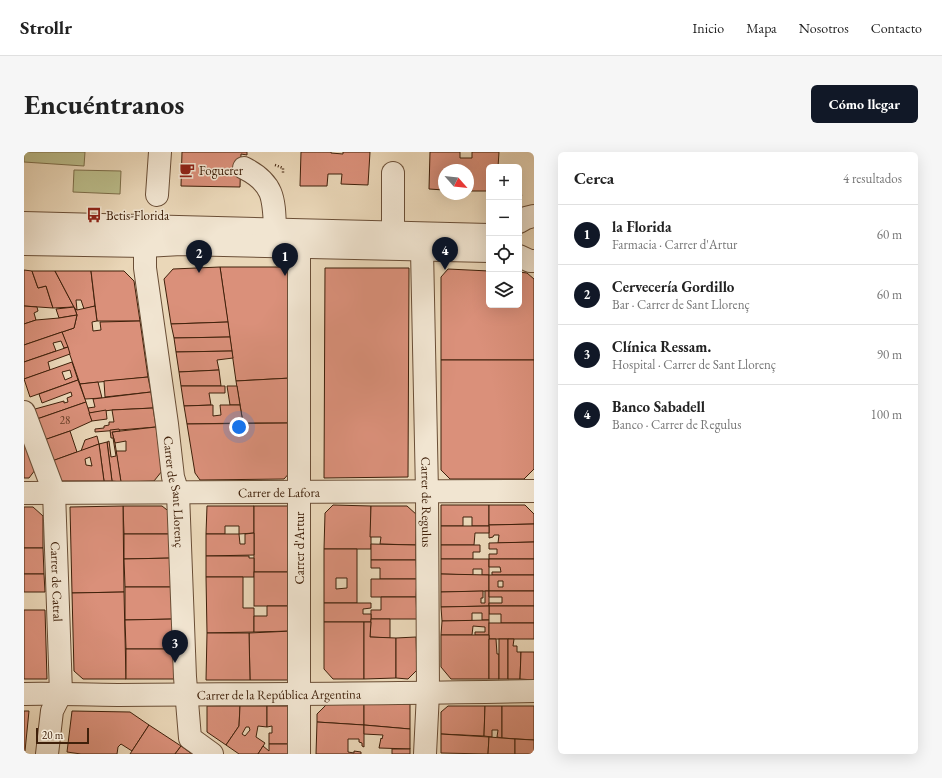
<!DOCTYPE html>
<html lang="es">
<head>
<meta charset="utf-8">
<style>
	:root { --surface:#fff; --page:#f6f6f6; --text:#222; --muted:#767676; --line:#e0e0e0; --accent:#111827 }
	body { margin:0; font-family:"EB Garamond",serif; background:var(--page); color:var(--text) }
	.controls { position:absolute; right:12px; top:12px; display:grid; overflow:hidden; border-radius:6px; box-shadow:0 4px 16px #0002 }
	.controls button { width:36px; height:36px; display:grid; place-items:center; padding:0; border:0; border-bottom:1px solid var(--line); background:var(--surface); color:var(--text); font:20px sans-serif }
	.compass { position:absolute; left:414px; top:12px; width:36px; height:36px; border-radius:50%; background:var(--surface); box-shadow:0 4px 16px #0002; rotate:117deg }
	.scale { position:absolute; left:12px; bottom:10px; width:53px; box-sizing:border-box; padding-left:4px; border:2px solid #3f200a; border-top:0; font-size:11px; line-height:14px; white-space:nowrap; color:#3f200a; -webkit-text-stroke:3px #f1e5d1; paint-order:stroke }
	.you { position:absolute; left:215px; top:275px; width:14px; height:14px; margin:-10px; border:3px solid #fff; border-radius:50%; background:#1a73e8; box-shadow:0 0 0 6px #1a73e833 }
	.badge { display:grid; place-items:center; width:26px; height:26px; border-radius:50%; background:var(--accent); color:#fff; font-size:13px; font-weight:700 }
	.pin { position:absolute; translate:-50% -33px; filter:drop-shadow(0 1px 2px #0008) }
	.pin::after { content:''; position:absolute; top:21px; width:14px; height:12px; background:inherit; clip-path:polygon(0 0,100% 0,50% 100%) }
	.list { margin:0; padding:0; list-style:none }
	h2 { display:flex; justify-content:space-between; align-items:center; height:52px; margin:0; padding:0 16px; font-size:17px }
	h2 small { font-size:13px; font-weight:400; color:var(--muted) }
	.list li { display:grid; grid-template-columns:26px 1fr auto; gap:12px; align-items:center; box-sizing:border-box; height:60px; padding:0 16px; border-top:1px solid var(--line) }
	.list b { display:block; font-size:15px; white-space:nowrap }
	.list p { margin:0; font-size:13px; white-space:nowrap; color:var(--muted) }
	.list em { font-size:13px; font-style:normal; color:var(--muted) }
	.icon { flex:none; width:22px; height:22px; fill:none; stroke:currentColor; stroke-width:2; stroke-linecap:round; stroke-linejoin:round }
	.map { position:relative; flex:none; width:510px; height:602px; overflow:hidden; border-radius:6px }
	header { display:flex; align-items:center; gap:24px; box-sizing:border-box; height:56px; padding:0 20px; background:var(--surface); border-bottom:1px solid var(--line) }
	header strong { font-size:19px }
	nav { display:flex; gap:22px; margin-inline-start:auto; font-size:14px }
	.intro { display:flex; align-items:center; justify-content:space-between; box-sizing:border-box; height:96px; padding:0 24px }
	h1 { margin:0; font-size:28px }
	.button { padding:10px 18px; border-radius:6px; background:var(--accent); color:#fff; font-size:14px; font-weight:700 }
	main { display:flex; gap:24px; padding:0 24px }
	aside { flex:1; background:var(--surface); border-radius:6px; box-shadow:0 4px 16px #0002 }
	.map>svg:first-child { display:block }
</style>
</head>
<body>
<header>
<strong>Strollr</strong>
<nav><a>Inicio</a><a>Mapa</a><a>Nosotros</a><a>Contacto</a></nav>
</header>
<div class="intro"><h1>Encuéntranos</h1><a class="button">Cómo llegar</a></div>
<main>
<div class="map">
<svg width="510" height="602" viewBox="0 0 510 602">
	<rect width="100%" height="100%" fill="#ead7b8"/>
	<filter id="stains"><feTurbulence type="fractalNoise" baseFrequency=".005" numOctaves="4"/><feColorMatrix values="0 0 0 0 .2 0 0 0 0 .09 0 0 0 0 .02 0 0 0 .5 -.17"/></filter>
	<radialGradient id="worn" r=".72"><stop offset=".6" stop-color="#630" stop-opacity="0"/><stop offset="1" stop-color="#630" stop-opacity=".3"/></radialGradient>
	<!-- green -->
	<g fill="#bbbd8b" stroke="#7d6e4a">
		<path d="M0 0H61L60 14 0 10Z"/>
		<path d="M50 18 97 19 96 42 49 40Z"/>
	</g>
	<!-- building -->
	<g fill="#da907a" stroke="#3f200a" fill-rule="evenodd">
		<path d="M158 0H223V3L217 2 216 35 157 34Z"/>
		<path d="M277 0H307V1L319 2V0H346L344 33 317 32 318 22H304L303 34H276Z"/>
		<path d="M406 0H436V6H448V0H475L474 15H465V39H445L444 18H420V38L405 37Z"/>
		<path d="M196 115H258L268 124 267 226 212 229Z"/>
		<path d="M196 115 204 170 147 172 140 127 149 117Z"/>
		<path d="M301 116H385L384 325 300 326Z"/>
		<path d="M424 117 465 119V153H495V120L503 121 510 127V208H417V125Z"/>
		<path d="M0 118 8 119 14 136 22 134 29 156 0 154Z"/>
		<path d="M8 119H31L50 155 29 156 22 134 14 136Z"/>
		<path d="M31 119H67L71 154 60 157 57 148H52L53 158 51 157Z"/>
		<path d="M67 119H100L110 129 116 169H73Z"/>
		<path d="M0 154 13 155 14 159 10 161 12 168 0 172Z"/>
		<path d="M71 154 73 169 68 170 69 179 77 178 76 170 116 169 124 225 56 232 38 180 50 176 53 163 51 157 53 158Z"/>
		<path d="M50 155 53 163 35 166 32 157Z"/>
		<path d="M53 163 50 176 0 193V172L12 168 35 166Z"/>
		<path d="M204 170 206 185 150 186 147 172Z"/>
		<path d="M38 180 44 195 40 196 37 189 29 191 32 199 0 210V193Z"/>
		<path d="M206 185 208 199 152 200 150 186Z"/>
		<path d="M44 195 46 202 24 210 26 218 0 227V210Z"/>
		<path d="M208 199 209 206 193 208 195 218 155 220 152 200Z"/>
		<path d="M417 208H510V317L500 327H426L417 318Z"/>
		<path d="M48 210 54 228 6 245 0 227ZM46 218 48 225 41 228 38 220Z"/>
		<path d="M195 218 197 234H157L155 220Z"/>
		<path d="M124 225 127 240 81 245 80 229Z"/>
		<path d="M267 226 268 271H219L212 229Z"/>
		<path d="M54 228 62 250 13 267 11 257 40 249V251L44 250 43 246 48 244 47 240 18 251 15 242Z"/>
		<path d="M74 230 78 246 61 247 56 232Z"/>
		<path d="M157 234H201V241H185L187 253 160 254Z"/>
		<path d="M203 234H213L216 253H206Z"/>
		<path d="M127 240 129 256 88 258 65 261 64 256 71 255 69 247Z"/>
		<path d="M62 250 68 269 46 279 20 288 13 267Z"/>
		<path d="M189 253V264L197 263 196 253H216L219 271 163 272 160 254Z"/>
		<path d="M129 256 132 275 71 280V277L80 276V274L85 273V270H90L88 258Z"/>
		<path d="M82 258 83 267 68 269 65 261Z"/>
		<path d="M268 271V318L260 327 176 328 171 321 163 272Z"/>
		<path d="M132 275 138 319 130 329 97 330 92 299H102V289L91 291 88 280Z"/>
		<path d="M95 277 96 279 88 280 91 291 97 330 88 329 83 290 85 289 87 305 92 304 89 286H87L86 278Z"/>
		<path d="M46 279 53 300 28 309 20 288Z"/>
		<path d="M73 284 75 292 57 299 61 288Z"/>
		<path d="M0 287 11 318 5 326H0Z"/>
		<path d="M83 290 88 329H80L75 292Z"/>
		<path d="M75 292 80 329H35L28 309ZM66 305 68 314 62 313 61 307Z"/>
		<path d="M309 353 347 354V397H300L301 361Z"/>
		<path d="M417 353H465V374H448V365H439V374H417Z"/>
		<path d="M465 353H501L510 362V372L465 373Z"/>
		<path d="M99 354H138L147 361 148 382H100Z"/>
		<path d="M99 354 100 440 48 441 46 355Z"/>
		<path d="M183 354H230V381L215 382V374H201V382H182Z"/>
		<rect x="230" y="354" width="38" height="66"/>
		<path d="M347 354H383L393 363 392 393 356 392 357 385H346Z"/>
		<path d="M0 355H9L19 364V396H0Z"/>
		<path d="M510 372V390L474 391 475 383H470L469 385 465 386V373Z"/>
		<path d="M417 374H465V381H451L450 393H417Z"/>
		<path d="M230 381V403L182 404V382H215L216 392H221V382Z"/>
		<path d="M100 382H148L149 406 100 407Z"/>
		<path d="M510 390V407H465V402H473V397H465V391Z"/>
		<path d="M347 392 392 393V408H347Z"/>
		<path d="M417 393H456V400H449V407H417Z"/>
		<path d="M0 396H19L20 422H0Z"/>
		<path d="M300 397H333V451H300ZM312 426H323V436L312 437Z"/>
		<path d="M182 404H225V406H230V425H182Z"/>
		<path d="M149 406V435H101L100 407Z"/>
		<path d="M417 407H465V423H458V417H449V423L417 422Z"/>
		<path d="M465 407H510V423H468V420H477L476 415H465Z"/>
		<path d="M347 408H392L393 427H356V416H347Z"/>
		<rect x="230" y="420" width="38" height="34"/>
		<path d="M0 422H20L21 440H0Z"/>
		<path d="M417 422 465 423V439L417 440Z"/>
		<path d="M465 423H510V439H465ZM474 429H479V435H474Z"/>
		<path d="M182 425H219V456H230V480L183 481Z"/>
		<path d="M347 427H393L392 445H347Z"/>
		<path d="M101 435H149L150 467 101 468Z"/>
		<path d="M459 439V446H457V451H461V439H465V454L417 455V440Z"/>
		<path d="M465 439H510V454H465V451H478V445H465Z"/>
		<path d="M100 440 102 527H59L50 519 48 441Z"/>
		<path d="M357 445H392L393 467H347V458H357Z"/>
		<path d="M300 451H347V456L339 457V462H347V470H300Z"/>
		<path d="M243 454H268V479L230 480V464H243Z"/>
		<path d="M465 454H510V471H477V462H465Z"/>
		<path d="M465 454V468H458V461H448V469H418L417 455Z"/>
		<path d="M0 458H21L23 527H0Z"/>
		<path d="M150 467 152 497H102L101 468Z"/>
		<path d="M347 467H366V486L346 485Z"/>
		<path d="M465 468V483H451V480H461V475L449 474 448 483H417L418 469Z"/>
		<path d="M300 470H340V527H309L300 517Z"/>
		<path d="M340 470H347L346 485 372 486V526L340 527Z"/>
		<rect x="465" y="471" width="45" height="16"/>
		<path d="M268 479V528H226L225 481Z"/>
		<path d="M183 481H225L226 528H182Z"/>
		<path d="M417 483H465V527H427L417 515Z"/>
		<path d="M392 485 393 518 384 527 372 526V486Z"/>
		<path d="M465 487H472L473 502H475V527H465Z"/>
		<rect x="475" y="487" width="9" height="40"/>
		<path d="M484 487H490L489 494H493V500H497L496 527H484Z"/>
		<rect x="102" y="497" width="50" height="30"/>
		<path d="M497 500H510V528L496 527Z"/>
		<path d="M303 552H340V573L293 570V562Z"/>
		<path d="M340 552H386V577L340 573Z"/>
		<path d="M183 554H216L215 574 202 593 183 580Z"/>
		<path d="M216 554H243V575L234 574 232 585 241 591 234 602H215L202 593 215 574ZM222 575H225L226 578 221 584 218 582Z"/>
		<path d="M243 554H268V592H245V581H248V574L243 575Z"/>
		<path d="M424 554H461L460 584 417 582V560Z"/>
		<path d="M461 554H478V586L473 585 474 578H468V585L460 584Z"/>
		<path d="M478 554H510V588L478 586Z"/>
		<path d="M0 559H5L1 599H0Z"/>
		<path d="M48 559 106 560 125 573 108 599 97 592 94 595 93 602H57L43 600Z"/>
		<path d="M293 570 340 573V595L338 594V591L335 590V587H324V600L330 601V599L337 600V602H292Z"/>
		<path d="M125 573 157 594 151 602H106Z"/>
		<path d="M340 573 386 577V597L355 596 357 586 358 587 359 583 340 582Z"/>
		<path d="M417 582 465 585 464 602 417 601Z"/>
		<path d="M465 585 491 587V602H464Z"/>
		<path d="M491 587 510 588V602H491Z"/>
		<path d="M245 592H268V602H234L239 594 245 599Z"/>
		<path d="M157 594 168 602H151Z"/>
		<rect x="368" y="597" width="18" height="5"/>
	</g>
	<g fill="none" stroke-linecap="round" stroke-linejoin="round">
		<!-- minor casing -->
		<g stroke="#6a4e36" stroke-width="24">
			<g id="minor">
				<path d="M220 16C250 31 250 47 251 77"/>
				<path d="M133 43 136 0"/>
				<path d="M495 70 502 66 510 64"/>
				<path d="M0 71 465 83"/>
				<path d="M369 80V21"/>
				<path d="M0 92 121 94 157 92 465 99"/>
				<path id="s1" d="M121 94V116L143 272 149 325 154 341 161 525 166 586 188 602"/>
				<path id="s2" d="M398 98 403 340 404 541 401 602"/>
				<path d="M495 104 506 109H510"/>
				<path id="s3" d="M0 260 30 340 37 541 28 559 23 602"/>
				<path id="s4" d="M0 341 510 339"/>
				<path id="s5" d="M0 542C31 541 62 543 94 543 232 542 371 542 510 539"/>
				<path d="M275 602V95"/>
			</g>
		</g>
		<!-- path -->
		<g stroke="#3f200a" stroke-width="2.5" stroke-dasharray="1 2" stroke-linecap="butt">
			<path d="M251 13 259 16V22"/>
			<path d="M495 43 498 44"/>
		</g>
		<!-- minor -->
		<use href="#minor" stroke="#f1e5d1" stroke-width="22"/>
	</g>
	<!-- icons -->
	<defs>
		<g id="cafe-bare" transform="scale(1.2)"><path d="M-5.5-4.5H6V0H3Q3 3.5 0 3.5H-2.5Q-5.5 3.5-5.5 0ZM3-3.2v2h1.7v-2ZM-6 4.5H4V6H-6Z" fill="#8f2418" stroke="#f1e5d1" stroke-width="2.5" paint-order="stroke"/></g>
		<g id="bus-bare" transform="scale(1.2)"><path d="M-5-6H5V4H4V6H2V4H-2V6H-4V4H-5ZM-3.5-4V0h7V-4ZM-3.5 1.2v1.5H-2V1.2ZM2 1.2v1.5H3.5V1.2Z" fill="#8f2418" stroke="#f1e5d1" stroke-width="2.5" paint-order="stroke"/></g>
	</defs>
	<g fill-rule="evenodd">
		<use href="#cafe-bare" x="163" y="18"/>
		<use href="#bus-bare" x="70" y="63"/>
	</g>
	<g text-anchor="middle" stroke-width="3" stroke-linejoin="round" paint-order="stroke">
		<!-- number labels -->
		<g font-size="11" fill="#663c26">
			<text x="41" y="272">28</text>
		</g>
		<!-- poi labels -->
		<g font-size="13" fill="#3f200a" stroke="#f1e5d1" text-anchor="start">
			<text x="175" y="23">Foguerer</text>
			<text x="82" y="68">Betis-Florida</text>
		</g>
		<!-- street labels -->
		<g font-size="13" fill="#3f200a" stroke="#f1e5d1">
			<text dy="5" stroke="none"><textPath href="#s1" startOffset="248">Carrer de Sant Llorenç</textPath></text>
			<text dy="5" stroke="none"><textPath href="#s4" startOffset="255">Carrer de Lafora</textPath></text>
			<text dy="5" stroke="none"><textPath href="#s2" startOffset="252">Carrer de Regulus</textPath></text>
			<text transform="translate(275 396) rotate(-90)" y="5">Carrer d'Artur</text>
			<text dy="5" stroke="none"><textPath href="#s3" startOffset="175">Carrer de Catral</textPath></text>
			<text dy="5" stroke="none"><textPath href="#s5" startOffset="255">Carrer de la República Argentina</textPath></text>
		</g>
	</g>
	<rect width="100%" height="100%" filter="url(#stains)"/>
	<rect width="100%" height="100%" fill="url(#worn)"/>
</svg>
<div class="controls">
<button>+</button>
<button>−</button>
<button><svg class="icon" aria-label="locate" viewBox="0 0 24 24"><circle cx="12" cy="12" r="6"/><path d="M12 2v4M12 18v4M2 12h4M18 12h4"/></svg></button>
<button><svg class="icon" aria-label="layers" viewBox="0 0 24 24"><path d="M12 4l9 5-9 5-9-5zM3 14l9 5 9-5"/></svg></button>
</div>
<svg class="compass" viewBox="-18 -18 36 36"><path d="M0-13l5 13h-10z" fill="#e53935"/><path d="M0 13l5-13h-10z" fill="#767676"/></svg>
<div class="scale">20 m</div>
<div class="you"></div>
<div class="pin badge" style="left:261px;top:124px">1</div>
<div class="pin badge" style="left:175px;top:121px">2</div>
<div class="pin badge" style="left:151px;top:511px">3</div>
<div class="pin badge" style="left:421px;top:118px">4</div>
</div>
<aside>
<h2>Cerca<small>4 resultados</small></h2>
<ul class="list">
<li><span class="badge">1</span><div><b>la Florida</b><p>Farmacia · Carrer d'Artur</p></div><em>60 m</em></li>
<li><span class="badge">2</span><div><b>Cervecería Gordillo</b><p>Bar · Carrer de Sant Llorenç</p></div><em>60 m</em></li>
<li><span class="badge">3</span><div><b>Clínica Ressam.</b><p>Hospital · Carrer de Sant Llorenç</p></div><em>90 m</em></li>
<li><span class="badge">4</span><div><b>Banco Sabadell</b><p>Banco · Carrer de Regulus</p></div><em>100 m</em></li>
</ul>
</aside>
</main>
</body>
</html>
